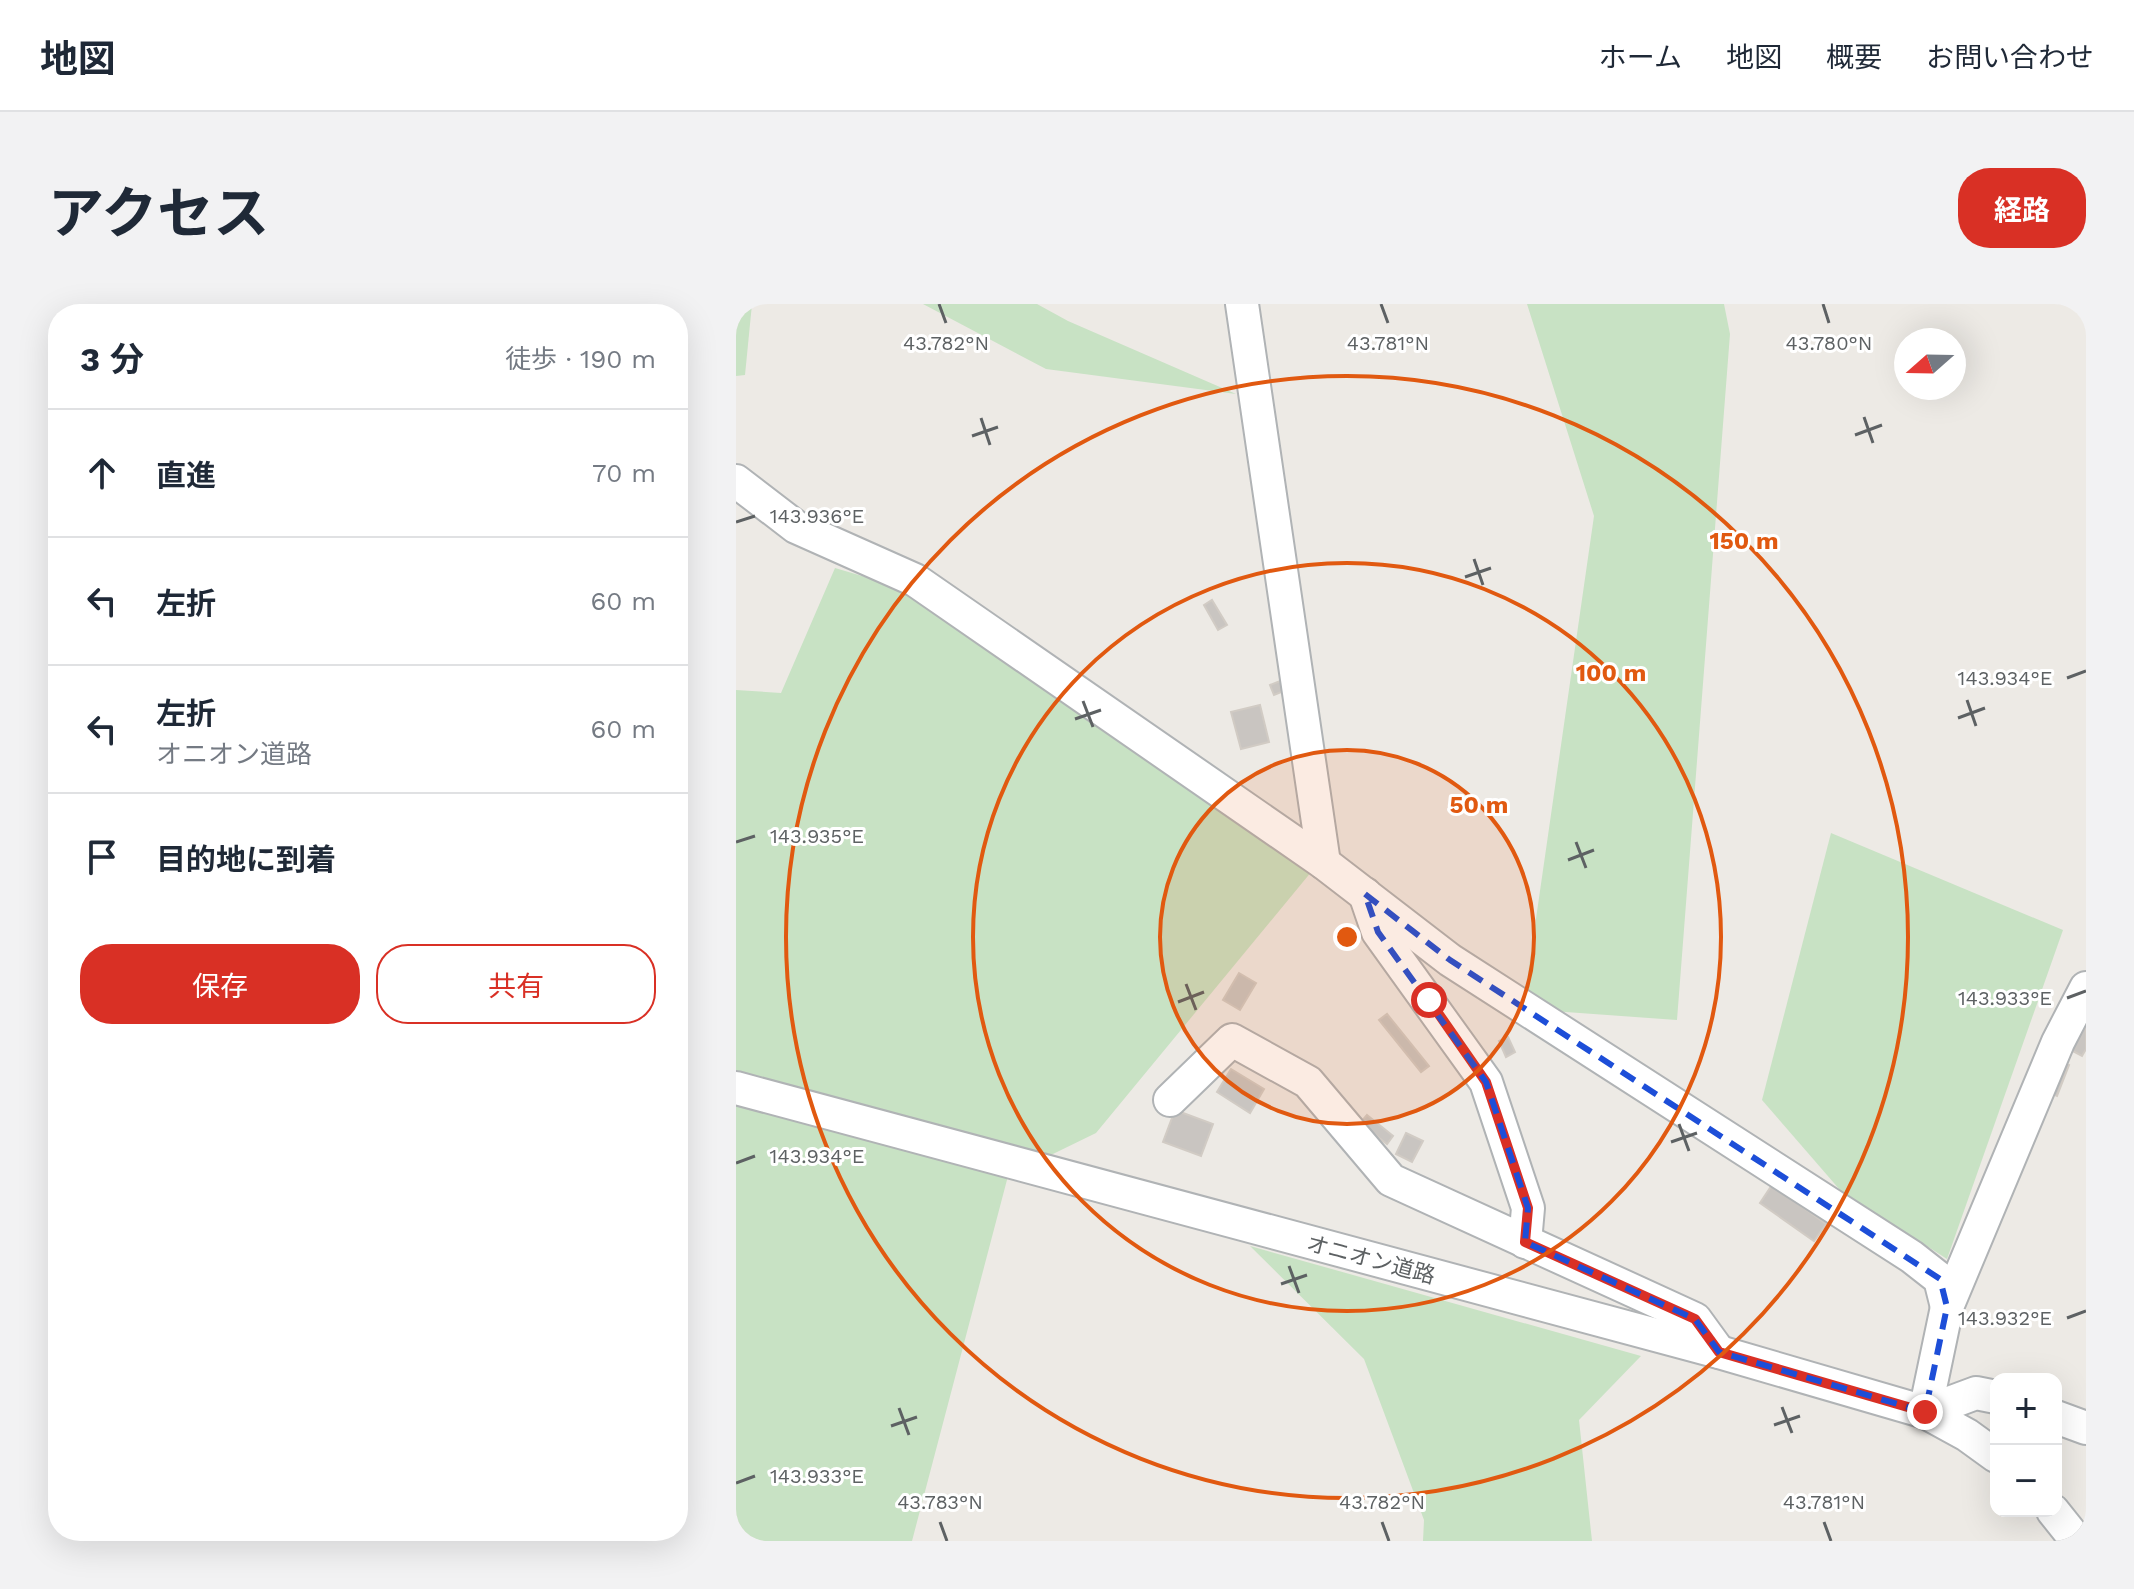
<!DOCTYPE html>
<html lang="ja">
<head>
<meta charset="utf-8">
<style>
	:root { --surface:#fff; --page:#f2f2f3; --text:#1f2937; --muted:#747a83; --line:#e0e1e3; --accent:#d93025 }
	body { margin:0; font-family:"Work Sans","Noto Sans JP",sans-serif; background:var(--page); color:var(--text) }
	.controls { position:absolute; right:24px; bottom:24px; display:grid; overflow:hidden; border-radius:16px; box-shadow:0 8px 32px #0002 }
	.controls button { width:72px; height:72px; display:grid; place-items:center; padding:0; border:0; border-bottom:2px solid var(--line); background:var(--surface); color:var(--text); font:40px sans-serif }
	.compass { position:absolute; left:1158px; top:24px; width:72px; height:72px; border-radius:50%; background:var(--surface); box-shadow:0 8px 32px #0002; rotate:250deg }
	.stop { position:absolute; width:24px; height:24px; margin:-18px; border:6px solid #d93025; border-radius:50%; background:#fff }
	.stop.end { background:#d93025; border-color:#fff; box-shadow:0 2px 8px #0008 }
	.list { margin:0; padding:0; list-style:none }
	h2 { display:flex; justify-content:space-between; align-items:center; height:104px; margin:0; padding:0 32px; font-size:34px }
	h2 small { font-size:26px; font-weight:400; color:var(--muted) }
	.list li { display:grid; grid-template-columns:52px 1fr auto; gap:24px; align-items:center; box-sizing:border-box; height:128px; padding:0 32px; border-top:2px solid var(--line) }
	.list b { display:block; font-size:30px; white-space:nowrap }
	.list p { margin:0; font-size:26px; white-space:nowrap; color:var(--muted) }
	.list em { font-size:26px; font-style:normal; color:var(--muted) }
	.actions { display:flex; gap:16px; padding:24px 32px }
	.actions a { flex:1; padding:18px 0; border:2px solid var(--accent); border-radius:32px; text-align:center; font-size:28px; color:var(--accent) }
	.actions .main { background:var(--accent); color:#fff }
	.icon { flex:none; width:44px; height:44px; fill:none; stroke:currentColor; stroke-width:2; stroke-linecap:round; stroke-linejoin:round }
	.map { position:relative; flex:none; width:1350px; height:1237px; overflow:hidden; border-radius:32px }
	header { display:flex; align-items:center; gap:48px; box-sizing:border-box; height:112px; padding:0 40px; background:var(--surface); border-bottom:2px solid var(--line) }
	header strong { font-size:38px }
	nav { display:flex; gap:44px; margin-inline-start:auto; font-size:28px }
	.intro { display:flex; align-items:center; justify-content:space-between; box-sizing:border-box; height:192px; padding:0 48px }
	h1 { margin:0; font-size:56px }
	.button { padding:20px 36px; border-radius:32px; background:var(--accent); color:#fff; font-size:28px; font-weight:700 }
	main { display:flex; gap:48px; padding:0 48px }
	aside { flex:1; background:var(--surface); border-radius:32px; box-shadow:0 8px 32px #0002 }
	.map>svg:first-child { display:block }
</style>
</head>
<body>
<header>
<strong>地図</strong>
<nav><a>ホーム</a><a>地図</a><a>概要</a><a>お問い合わせ</a></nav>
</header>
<div class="intro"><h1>アクセス</h1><a class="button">経路</a></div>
<main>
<aside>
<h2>3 分<small>徒歩 · 190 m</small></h2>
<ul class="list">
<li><svg class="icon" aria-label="ahead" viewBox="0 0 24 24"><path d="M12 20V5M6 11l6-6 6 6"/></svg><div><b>直進</b></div><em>70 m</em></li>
<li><svg class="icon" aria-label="left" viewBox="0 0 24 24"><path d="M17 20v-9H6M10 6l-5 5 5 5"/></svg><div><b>左折</b></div><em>60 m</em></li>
<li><svg class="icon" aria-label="left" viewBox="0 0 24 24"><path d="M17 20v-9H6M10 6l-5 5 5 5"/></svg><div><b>左折</b><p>オニオン道路</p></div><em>60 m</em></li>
<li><svg class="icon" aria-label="arrive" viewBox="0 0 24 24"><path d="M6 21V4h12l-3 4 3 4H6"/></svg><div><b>目的地に到着</b></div></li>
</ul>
<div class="actions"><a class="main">保存</a><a>共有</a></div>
</aside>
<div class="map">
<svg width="1350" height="1237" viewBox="0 0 1350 1237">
	<rect width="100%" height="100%" fill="#edeae5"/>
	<!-- green -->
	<g fill="#c8e2c4">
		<path d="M0 0H16L9 71 0 72Z"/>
		<path d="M187 0H301L332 17 500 90 310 65Z"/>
		<path d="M791 0H988L994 30 941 716 787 705 858 212Z"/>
		<path d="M99 264 170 285 576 567 360 829 272 872 176 1237H0V386L45 389Z"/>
		<path d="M1095 529 1327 626 1211 955 1104 886 1026 796Z"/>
		<path d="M514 942 905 1052 843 1116 856 1237H687L688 1216 628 1055Z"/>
	</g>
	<!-- building -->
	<g fill="#c9c5c1" stroke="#d1cbc4" stroke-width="2">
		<path d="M476 296 491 321 482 326 468 301Z"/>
		<path d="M544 377 548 387 538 391 534 381Z"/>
		<path d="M524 401 533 438 505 445 495 408Z"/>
		<path d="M503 669 520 679 504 706 487 696Z"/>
		<path d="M651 710 693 762 685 768 643 716Z"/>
		<path d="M1345 717 1350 720V745L1346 752 1331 744Z"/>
		<path d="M772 733 779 748 770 753 763 737Z"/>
		<path d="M1326 758 1333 761 1321 792 1314 789Z"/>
		<path d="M495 765 528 785 514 809 481 788Z"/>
		<path d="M439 806 477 820 465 852 427 838Z"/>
		<path d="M631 811 657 832 651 840 624 819Z"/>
		<path d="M670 829 687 837 676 858 660 850Z"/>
		<path d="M1036 881 1090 920 1078 937 1024 899Z"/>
	</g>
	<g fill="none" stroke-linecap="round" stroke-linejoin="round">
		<!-- minor casing -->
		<g stroke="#b0b3b5" stroke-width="36">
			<g id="minor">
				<path d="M506 0 588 559"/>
				<path d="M0 177 60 223 179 276 588 559 714 656 1176 953 1204 975 1211 1003"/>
				<path d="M629 590 642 628 750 778 792 904 789 938"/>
				<path d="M0 784 983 1048 1189 1108 1231 1131 1260 1152"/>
				<path d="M434 796 496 736 572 778 655 876 959 1015 983 1048"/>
				<path d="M1189 1108 1211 1003 1322 738 1350 684"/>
				<path d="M1189 1108 1240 1089 1260 1093"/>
				<path d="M1320 1113 1350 1124"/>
				<path d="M1317 1207 1341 1237"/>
			</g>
		</g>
		<!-- minor -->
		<use href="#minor" stroke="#fff" stroke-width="32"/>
	</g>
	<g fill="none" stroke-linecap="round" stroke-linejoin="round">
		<!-- route -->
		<path stroke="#d93025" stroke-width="10" d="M693 696 750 778 792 904 789 938 959 1015 983 1048 1189 1108"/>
	</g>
	<!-- marked area -->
	<path fill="none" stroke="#1d4ed8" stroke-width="6" stroke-dasharray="16 10" stroke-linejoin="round" d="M629 590 714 656 1204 975 1211 1003 1189 1108 983 1048 959 1015 789 938 792 904 750 778 642 628Z"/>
	<!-- ticks -->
	<path fill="none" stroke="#5d6163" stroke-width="3" d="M203 0 210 19M645 0 652 19M1087 0 1093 19M1128 113 1137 139M245 114 254 141M1119 131 1146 121M236 132 262 123M0 218 19 212M738 255 747 281M729 273 755 264M1331 374 1350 367M1231 396 1240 422M347 397 357 423M1222 414 1249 404M339 415 365 406M0 538 19 532M840 538 850 564M832 556 858 546M450 680 460 706M1331 694 1350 687M442 698 468 688M943 820 953 847M935 838 961 829M0 859 19 852M553 962 563 989M545 980 571 971M1331 1014 1350 1007M1046 1103 1056 1129M163 1104 173 1131M1038 1121 1064 1112M155 1122 181 1113M0 1179 19 1172M204 1218 211 1237M646 1218 653 1237M1088 1218 1095 1237"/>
	<!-- distance rings -->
	<circle cx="611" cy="633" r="187" fill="#e15910" fill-opacity=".12"/>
	<g fill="none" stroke="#e15910" stroke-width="4">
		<circle cx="611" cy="633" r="187"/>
		<circle cx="611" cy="633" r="374"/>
		<circle cx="611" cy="633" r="561"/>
	</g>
	<g text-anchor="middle" stroke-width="6" stroke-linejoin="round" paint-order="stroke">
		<!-- street labels -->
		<g font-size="22" fill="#5d6163" stroke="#fff">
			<text transform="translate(635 955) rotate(15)" y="8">オニオン道路</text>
		</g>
	</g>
	<g font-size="20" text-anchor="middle" fill="#5d6163" stroke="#fff" stroke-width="6" stroke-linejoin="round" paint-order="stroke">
		<text x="210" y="46">43.782°N</text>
		<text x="652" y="46">43.781°N</text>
		<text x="1093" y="46">43.780°N</text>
		<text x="81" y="219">143.936°E</text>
		<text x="1269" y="381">143.934°E</text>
		<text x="81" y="539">143.935°E</text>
		<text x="1269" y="701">143.933°E</text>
		<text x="81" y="859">143.934°E</text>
		<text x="1269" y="1021">143.932°E</text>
		<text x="81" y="1179">143.933°E</text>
		<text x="204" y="1205">43.783°N</text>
		<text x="646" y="1205">43.782°N</text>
		<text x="1088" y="1205">43.781°N</text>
	</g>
	<circle cx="611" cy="633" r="12" fill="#e15910" stroke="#fff" stroke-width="4"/>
	<g font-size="24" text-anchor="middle" font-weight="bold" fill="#e15910" stroke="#fff" stroke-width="6" stroke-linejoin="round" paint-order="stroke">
		<text x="1008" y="245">150 m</text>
		<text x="875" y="377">100 m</text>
		<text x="743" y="509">50 m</text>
	</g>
</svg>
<div class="controls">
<button>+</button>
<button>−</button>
</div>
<svg class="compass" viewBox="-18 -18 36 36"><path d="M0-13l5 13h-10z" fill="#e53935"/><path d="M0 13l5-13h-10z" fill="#747a83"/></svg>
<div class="stop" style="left:693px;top:696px"></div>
<div class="stop end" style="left:1189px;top:1108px"></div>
</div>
</main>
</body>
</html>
